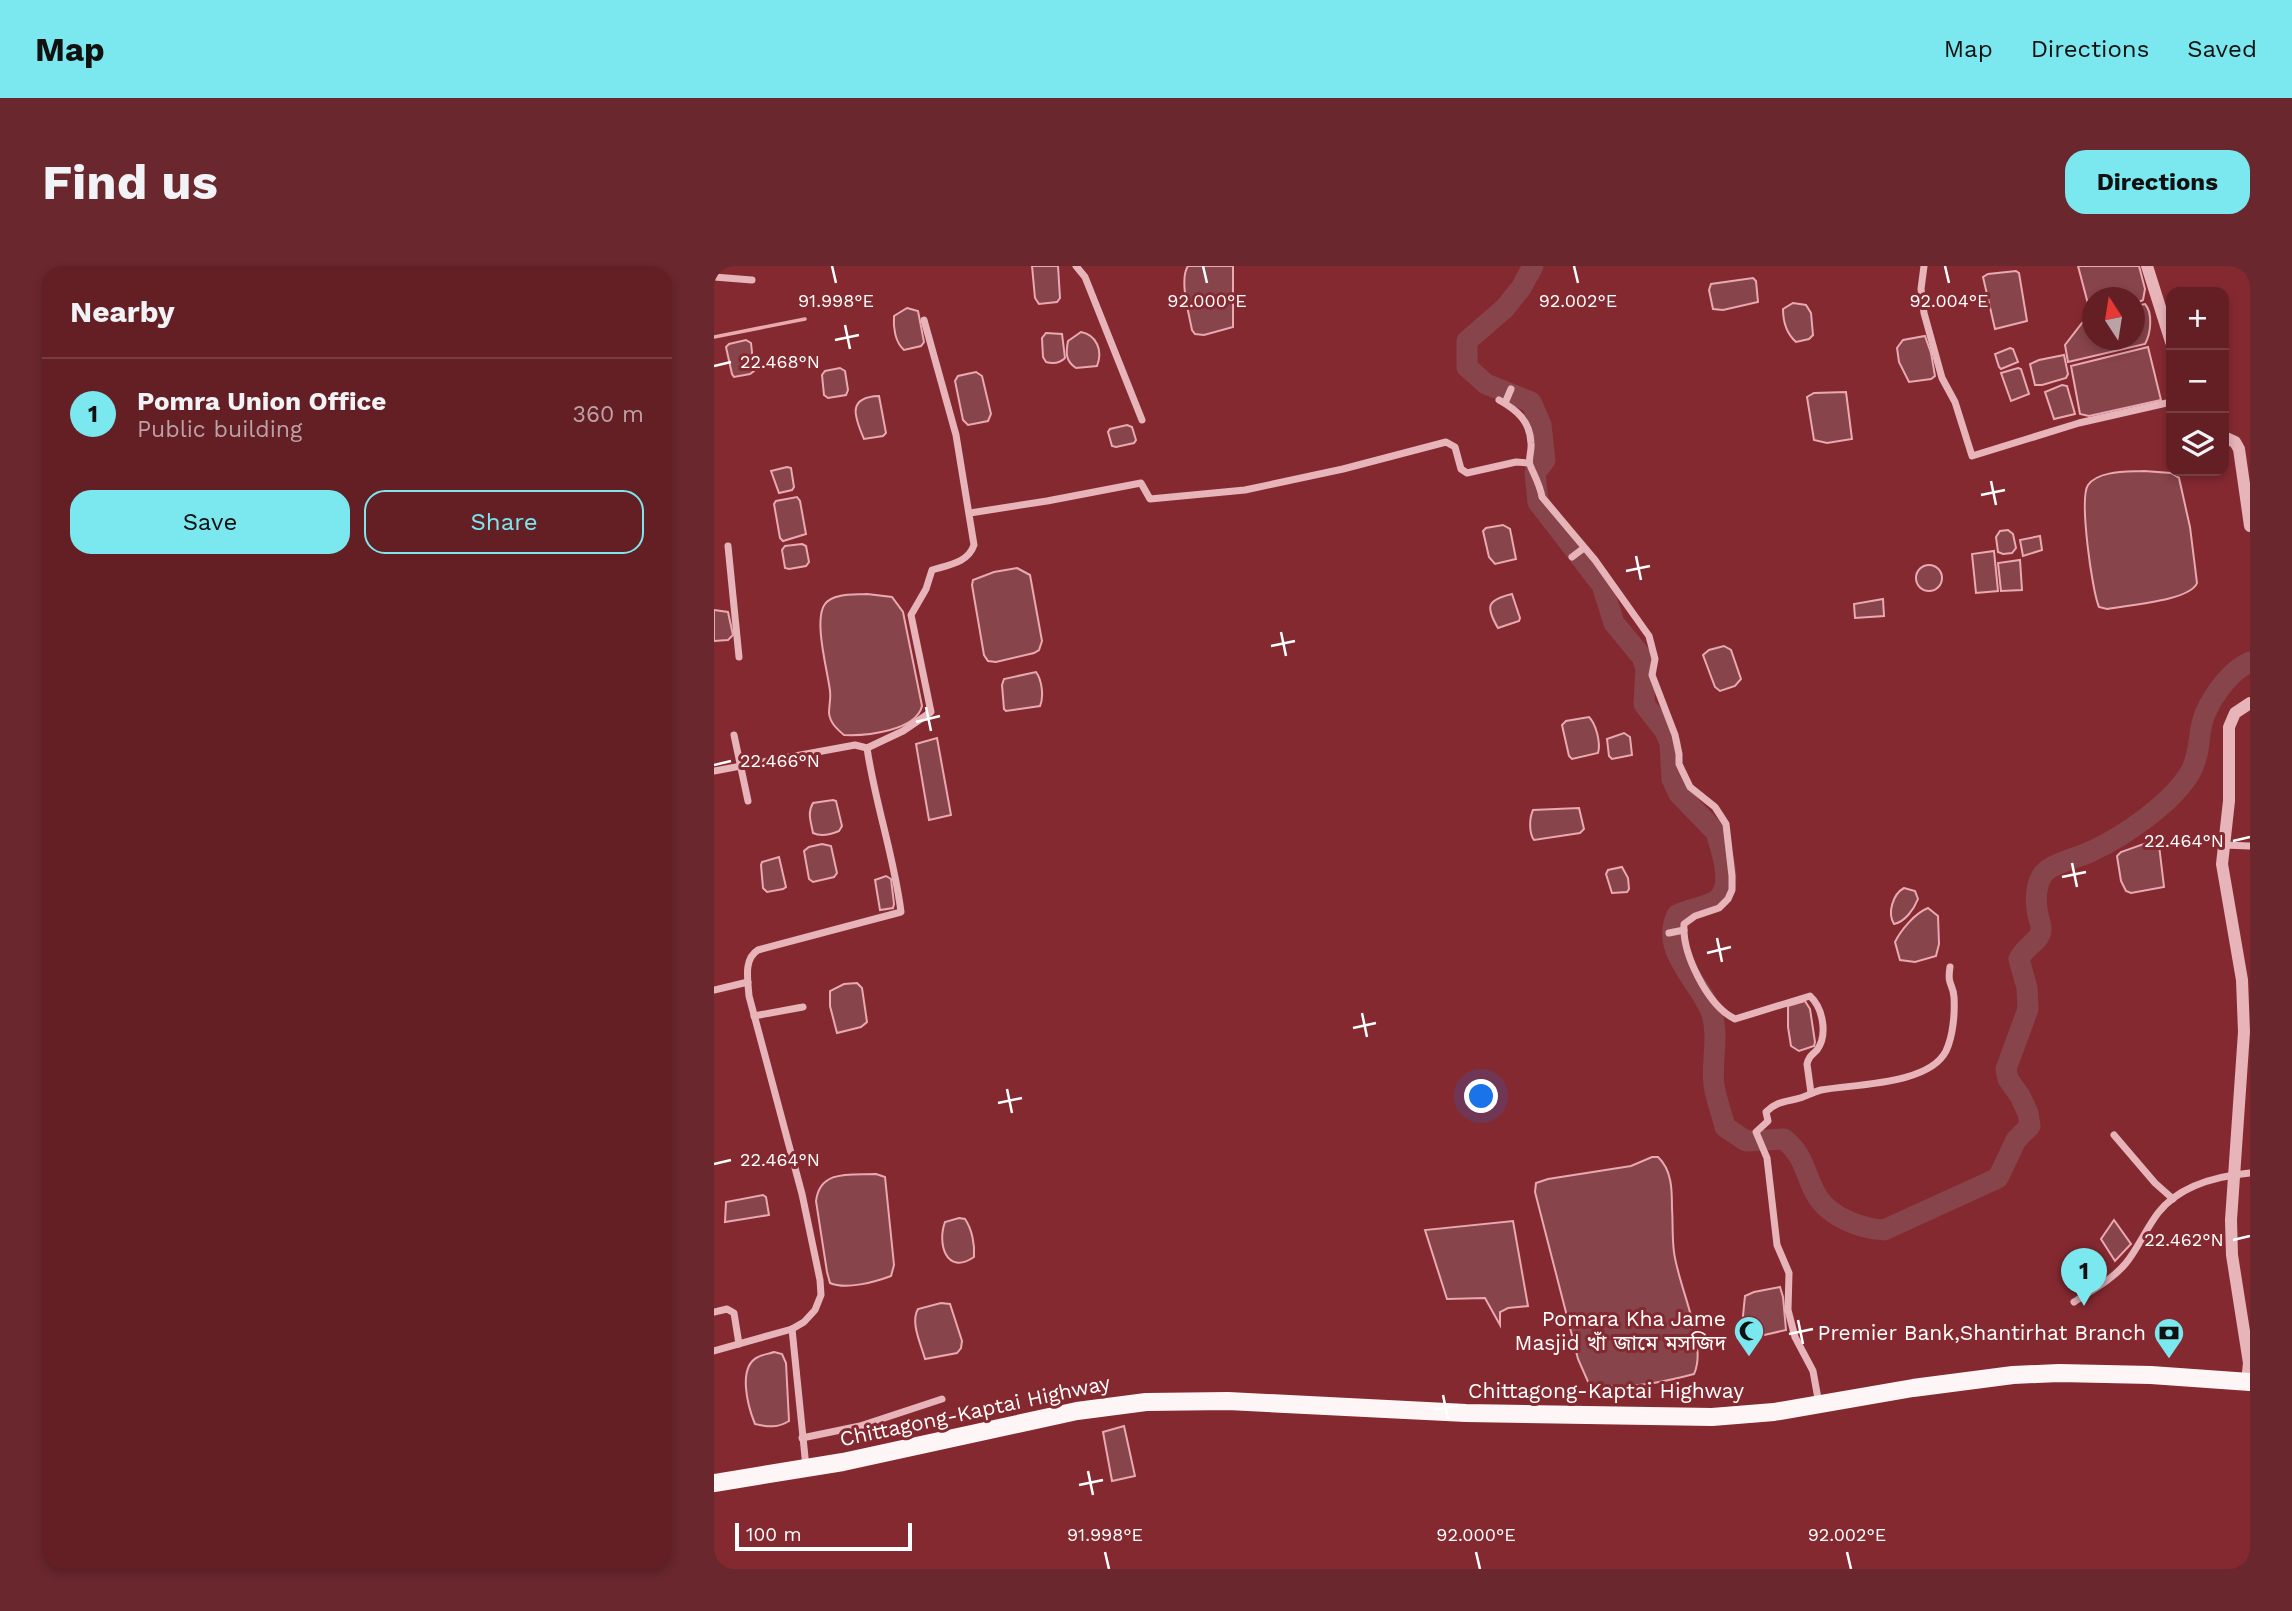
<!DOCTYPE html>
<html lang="en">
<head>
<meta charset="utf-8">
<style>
	:root { --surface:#641f25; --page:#6a272d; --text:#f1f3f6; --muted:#bba2a7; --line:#783d42; --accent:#7be7ee }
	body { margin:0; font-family:"Work Sans","Noto Sans Bengali",sans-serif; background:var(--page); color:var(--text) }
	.controls { position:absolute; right:21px; top:21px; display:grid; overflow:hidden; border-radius:14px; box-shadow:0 4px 10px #0003 }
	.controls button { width:63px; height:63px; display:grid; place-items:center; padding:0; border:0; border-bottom:2px solid var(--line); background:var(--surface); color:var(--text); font:35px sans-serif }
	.compass { position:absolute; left:1368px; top:21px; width:63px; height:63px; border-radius:50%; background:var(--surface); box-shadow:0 4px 10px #0003; rotate:348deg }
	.scale { position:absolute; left:21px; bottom:18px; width:177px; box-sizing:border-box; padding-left:7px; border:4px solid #fff; border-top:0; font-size:19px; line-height:24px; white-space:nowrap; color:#fff; -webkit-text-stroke:5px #852931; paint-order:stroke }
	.you { position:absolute; left:768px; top:831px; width:24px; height:24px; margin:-18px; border:5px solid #fff; border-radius:50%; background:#1a73e8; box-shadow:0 0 0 10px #1a73e833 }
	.badge { display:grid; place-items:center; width:46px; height:46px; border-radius:50%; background:var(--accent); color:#111; font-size:23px; font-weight:700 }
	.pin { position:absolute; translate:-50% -58px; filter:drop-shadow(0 2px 4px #0008) }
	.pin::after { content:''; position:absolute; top:37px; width:24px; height:21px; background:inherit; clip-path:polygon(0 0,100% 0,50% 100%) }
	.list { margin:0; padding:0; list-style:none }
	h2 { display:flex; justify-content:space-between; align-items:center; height:91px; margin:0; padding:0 28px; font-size:30px }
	h2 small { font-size:23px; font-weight:400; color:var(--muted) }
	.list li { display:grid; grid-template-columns:46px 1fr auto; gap:21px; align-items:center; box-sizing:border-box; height:112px; padding:0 28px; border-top:2px solid var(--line) }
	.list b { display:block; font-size:26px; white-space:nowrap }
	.list p { margin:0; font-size:23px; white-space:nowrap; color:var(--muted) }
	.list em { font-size:23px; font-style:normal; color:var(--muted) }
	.actions { display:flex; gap:14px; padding:21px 28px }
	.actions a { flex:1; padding:16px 0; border:2px solid var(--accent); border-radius:21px; text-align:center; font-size:24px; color:var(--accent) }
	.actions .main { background:var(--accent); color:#111 }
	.icon { flex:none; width:38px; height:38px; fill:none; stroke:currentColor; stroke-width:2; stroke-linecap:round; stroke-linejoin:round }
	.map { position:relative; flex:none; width:1536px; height:1303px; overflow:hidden; border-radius:21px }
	header { display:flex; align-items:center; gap:42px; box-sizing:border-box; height:98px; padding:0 35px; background:var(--accent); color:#111 }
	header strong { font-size:33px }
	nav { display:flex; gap:38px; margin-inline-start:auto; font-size:24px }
	.intro { display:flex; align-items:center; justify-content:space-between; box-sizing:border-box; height:168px; padding:0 42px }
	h1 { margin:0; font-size:49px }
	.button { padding:18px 32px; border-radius:21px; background:var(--accent); color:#111; font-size:24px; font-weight:700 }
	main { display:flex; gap:42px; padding:0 42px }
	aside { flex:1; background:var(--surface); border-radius:21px; box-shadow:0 4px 10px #0003 }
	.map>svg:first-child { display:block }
</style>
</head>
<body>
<header>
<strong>Map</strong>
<nav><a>Map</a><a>Directions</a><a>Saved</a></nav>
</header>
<div class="intro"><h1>Find us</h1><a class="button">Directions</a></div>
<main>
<aside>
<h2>Nearby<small></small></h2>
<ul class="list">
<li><span class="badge">1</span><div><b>Pomra Union Office</b><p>Public building</p></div><em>360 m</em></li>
</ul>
<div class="actions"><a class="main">Save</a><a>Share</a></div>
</aside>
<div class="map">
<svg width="1536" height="1303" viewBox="0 0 1536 1303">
	<rect width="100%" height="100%" fill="#852931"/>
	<!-- water -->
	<g fill="#87444a" stroke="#e8a9b0" stroke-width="2">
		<path d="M318 0H344L346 32 343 36 325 38 321 32Z"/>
		<path d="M474 0H519V61L490 69 481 68 478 64C475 48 465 13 474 0Z"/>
		<path d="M1364 0H1425L1431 23 1429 34 1421 38 1420 32H1378V48L1377 49Z"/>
		<path d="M1302 5 1305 7 1313 55 1281 63 1269 11 1274 8Z"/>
		<path d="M1039 12 1042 15 1044 36 1009 44 999 43 995 24 997 18Z"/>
		<path d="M1079 37 1092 39 1097 47 1099 69 1095 73 1082 76C1073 68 1069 55 1069 43Z"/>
		<path d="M1431 38C1439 47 1437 67 1431 78L1354 96 1351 79 1368 57 1378 51V74H1420L1421 40Z"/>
		<path d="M193 42 204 45 210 76 207 80 190 84C181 76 179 61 180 50Z"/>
		<path d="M367 66C383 69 389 85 383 100L362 102C351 95 352 86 354 75Z"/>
		<path d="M332 67 348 68 351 92C345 98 339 98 332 96L329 91 328 72Z"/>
		<path d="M1211 70 1217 87 1221 110 1217 113 1195 116 1185 96 1183 82 1189 74Z"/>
		<path d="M32 74 37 77 40 105 36 108 20 111 18 108 12 81 15 78Z"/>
		<path d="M1434 81 1447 134 1375 150 1366 148 1357 100Z"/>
		<path d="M1296 82 1299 83 1304 96 1287 103 1285 101 1281 88Z"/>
		<path d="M1350 89 1354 108 1352 112 1328 119H1321L1316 98 1325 94Z"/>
		<path d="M126 102 131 105 134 124 132 129 114 132 110 129 108 109 111 105Z"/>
		<path d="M1304 102 1307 103 1315 128 1297 135 1287 107Z"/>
		<path d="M262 106 268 110 277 148 274 155 254 159 249 154 241 115 244 110Z"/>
		<path d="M1348 119 1353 120 1361 148 1340 153 1331 126Z"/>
		<path d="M1132 126 1138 173 1113 177 1100 174 1093 131 1100 127Z"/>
		<path d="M165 130 172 167 169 170 150 173C140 150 133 131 165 130Z"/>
		<path d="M413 159 418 161 422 174 420 177 402 181 398 180 394 166 396 163Z"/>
		<path d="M73 201 77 202 80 221 78 224 65 227 57 205Z"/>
		<path d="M1430 205 1457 207 1465 212 1476 261 1483 317C1476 335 1412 339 1393 343L1385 341C1378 325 1365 232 1374 219 1385 204 1414 206 1430 205Z"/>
		<path d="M83 231 86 235 92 268 69 275 66 272 60 238 62 235Z"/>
		<path d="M789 259 796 263 802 293 781 298 775 291 769 265 772 262Z"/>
		<path d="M1294 264 1299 268 1302 282 1298 287 1289 288 1284 286 1282 271 1286 265Z"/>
		<path d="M1326 270 1328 284 1309 290 1306 274Z"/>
		<path d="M88 278 92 280 95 296 92 300 75 303 71 302 68 284 71 280Z"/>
		<path d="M1280 285 1284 325 1262 327 1258 288Z"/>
		<path d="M1306 294 1308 324 1287 325 1284 297Z"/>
		<circle cx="1215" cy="312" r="13"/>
		<path d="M303 302 316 309 328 375 325 384 320 387 282 396 274 395 270 389 258 319 259 314 280 306Z"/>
		<path d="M153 328 178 331 189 346 208 440C202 465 152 470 130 469 123 463 116 457 115 447 115 440 117 432 116 425 114 406 99 354 111 338 119 327 141 329 153 328Z"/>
		<path d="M798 328 806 352 805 355 784 362C771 340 773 334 798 328Z"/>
		<path d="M1169 333 1170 350 1141 352 1140 338Z"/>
		<path d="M0 344 14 346 19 369 14 374 0 375Z"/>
		<path d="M1010 380 1017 384 1027 413 1021 420 1006 425 1001 421 989 389 995 384Z"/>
		<path d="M322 406C328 414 330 431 326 440L292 445 290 443 288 419 290 413Z"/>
		<path d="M875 451C882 458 887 477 884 487L858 493 855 490 848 459 852 455Z"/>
		<path d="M910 467 916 471 918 489 898 493 895 490 893 473Z"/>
		<path d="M223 472 237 549 215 554 202 478Z"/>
		<path d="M119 534 122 535 128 560 125 565C118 568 107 571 99 567 97 556 93 547 99 537Z"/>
		<path d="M865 542 870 563 866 567 820 574C815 567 815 553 819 544Z"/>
		<path d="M1438 575 1445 579 1450 621 1417 627 1412 625 1407 615 1403 590 1407 586Z"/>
		<path d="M108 578 117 580 123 607 120 611 99 616 95 613 90 585 95 581Z"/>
		<path d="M65 591 72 621 69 623 53 626 49 622 47 599 48 596Z"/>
		<path d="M908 601 914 612 915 623 913 626 898 627 892 608 894 604Z"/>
		<path d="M172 610 177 613 180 638 179 642 166 644 161 614Z"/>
		<path d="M1190 622 1201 625 1204 633C1200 643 1191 656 1180 658 1173 647 1179 628 1190 622Z"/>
		<path d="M1214 642 1224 650 1225 678 1222 690 1201 696 1186 694 1181 676C1187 664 1201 647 1214 642Z"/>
		<path d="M143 717 148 722 153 756 147 761 123 767 116 740V725L130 718Z"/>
		<path d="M1091 735 1096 743 1101 776 1100 780 1085 785 1077 780 1074 761V740Z"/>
		<path d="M938 891H944C958 904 958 924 958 942 959 956 958 972 960 986 964 1020 994 1078 980 1108 950 1116 906 1125 875 1118L864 1093 821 926 822 917 834 913 917 900Z"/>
		<path d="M162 908 171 911 180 999 177 1010C161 1016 132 1024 116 1017L113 1006 102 935C106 903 137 909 162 908Z"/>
		<path d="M49 929 52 931 55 949 11 956 12 936Z"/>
		<path d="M245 952 251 953C258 963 261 979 260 991 232 1010 223 977 231 956Z"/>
		<path d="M1400 954 1417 978 1401 995 1387 973Z"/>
		<path d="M799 955 814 1040 794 1042 786 1046V1059L771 1032 733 1033 711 964Z"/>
		<path d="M1066 1021 1069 1031 1072 1064 1046 1070 1033 1069 1029 1050 1031 1030 1040 1026Z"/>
		<path d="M227 1037 236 1038 248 1075 247 1082 243 1087 211 1093C207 1078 196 1056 204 1043Z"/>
		<path d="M60 1086 68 1088 72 1097 75 1155C64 1162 54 1161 41 1158 34 1141 23 1101 44 1091 49 1088 56 1088 60 1086Z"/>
		<path d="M410 1160 421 1210 398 1215 389 1166Z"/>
	</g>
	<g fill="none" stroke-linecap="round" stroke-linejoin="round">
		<!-- stream -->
		<path stroke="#e8a9b0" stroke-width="3.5" d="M0 71 91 53"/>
		<!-- river -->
		<path stroke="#87444a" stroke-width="21" d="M819 0 807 22 791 42 753 75V101L772 118 817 136 827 159 831 194 821 207 824 236 888 319 900 357 928 391 932 403 930 438 951 465 956 477 958 513 965 528 1002 566C1007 584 1022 623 1001 635 989 642 975 643 963 649 945 686 988 717 998 748 1005 771 997 796 1000 819 1002 833 1008 848 1011 861L1032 875 1070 873C1092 891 1090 908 1103 930 1116 951 1147 963 1170 964L1284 912 1302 874 1316 860 1314 847 1306 830 1294 813 1292 803 1314 743 1313 722 1305 693C1311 680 1325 676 1327 665 1328 660 1325 654 1324 649 1321 635 1321 614 1333 604 1345 595 1364 592 1378 585 1410 570 1459 537 1477 505 1488 483 1483 467 1491 448 1499 429 1517 404 1536 396"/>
		<!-- minor -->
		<g stroke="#e7b4b9" stroke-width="7">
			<path d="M362 0 371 11 428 154"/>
			<path d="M1210 0 1207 23 1210 47 1228 112 1241 136 1258 190 1365 157 1457 136"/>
			<path d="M0 11 38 14"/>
			<path d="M785 134C803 144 816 155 817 177 818 184 814 194 816 199 821 211 826 219 828 231L881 294 935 370 941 393 938 409 961 469 965 488V498L976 521 1001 541 1012 558 1018 610V624L1014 633 1005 642 981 650 970 658C968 688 994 740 1021 753L1096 730C1109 742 1114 769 1103 784 1098 789 1095 790 1093 798L1097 827"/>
			<path d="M791 137 797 123"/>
			<path d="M256 247 333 235 427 217 436 233 531 224 629 203 732 176 741 181 747 203 753 207 802 196 814 197"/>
			<path d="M14 280 25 391"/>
			<path d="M858 291 870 282"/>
			<path d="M20 469 34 535"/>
			<path d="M0 505 141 479 153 482"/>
			<path d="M1510 579 1536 580"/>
			<path d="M955 667 970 664"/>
			<path d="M0 724 34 716"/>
			<path d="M40 750 89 741"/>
			<path d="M1400 869 1441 917 1459 933"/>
			<path d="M1360 1036C1378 1024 1398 1014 1412 997 1424 982 1432 963 1444 947 1465 920 1503 910 1536 907"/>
			<path d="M0 1046 13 1043 20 1047 25 1078"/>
			<path d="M78 1063 92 1201"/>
			<path d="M0 1085 78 1063 90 1056 101 1044 107 1029 106 1014 88 928 35 730C34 715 29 693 44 684L187 646C180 590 161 537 153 482L189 465 217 446 197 349 212 323 218 304C234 299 254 297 260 279L242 169 210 54"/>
			<path d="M1105 1138 1099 1105 1081 1071 1074 1044 1075 1007 1063 979 1053 892 1042 866 1054 855 1052 846C1063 835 1072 836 1086 832 1093 830 1099 826 1107 824 1140 818 1215 819 1232 785 1239 770 1241 748 1240 731 1239 717 1233 720 1236 701"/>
			<path d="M88 1172 146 1160 228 1133"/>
		</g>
		<!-- tertiary -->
		<g stroke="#e7b4b9" stroke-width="12">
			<path d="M1433 0 1457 76"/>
			<path d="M1510 171 1521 176 1525 183 1536 260"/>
			<path d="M1533 1116 1535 1097 1518 989 1517 954 1530 766 1528 714 1508 598 1515 535V461L1521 447 1536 437"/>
		</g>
		<!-- primary -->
		<path stroke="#fef6f6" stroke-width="18" d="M0 1217 129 1196 363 1145 432 1136 514 1135 752 1147 998 1151 1060 1146 1199 1122 1299 1109 1345 1107 1437 1109 1536 1116"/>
	</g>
	<!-- ticks -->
	<path fill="none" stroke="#fff" stroke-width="2.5" d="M118 0 122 17M489 0 493 17M860 0 864 17M1231 0 1235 17M131 59 136 83M121 74 145 69M0 100 17 96M1277 215 1282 239M1267 229 1291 224M922 290 927 314M912 305 936 300M567 366 572 390M557 380 581 375M212 441 217 465M202 456 226 450M0 499 17 495M1519 575 1536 571M1358 597 1363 621M1348 611 1372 606M1003 672 1008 696M993 687 1017 681M648 747 653 771M639 762 662 757M293 823 298 847M284 837 308 832M0 898 17 894M1519 974 1536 970M1084 1054 1089 1078M1075 1068 1099 1063M729 1129 734 1153M720 1144 744 1139M374 1205 379 1229M365 1219 389 1214M391 1286 395 1303M762 1286 766 1303M1133 1286 1137 1303"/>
	<!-- icons -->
	<defs>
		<g id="mosque-pin" transform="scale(1.575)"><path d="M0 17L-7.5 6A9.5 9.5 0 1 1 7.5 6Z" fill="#7be7ee" stroke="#852931"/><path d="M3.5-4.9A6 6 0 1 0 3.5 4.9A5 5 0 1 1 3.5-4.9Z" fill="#111"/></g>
		<g id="bank-pin" transform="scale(1.575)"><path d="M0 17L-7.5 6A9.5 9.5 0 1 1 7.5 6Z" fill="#7be7ee" stroke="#852931"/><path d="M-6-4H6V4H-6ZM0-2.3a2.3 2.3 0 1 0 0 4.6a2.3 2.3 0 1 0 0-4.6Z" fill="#111"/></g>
	</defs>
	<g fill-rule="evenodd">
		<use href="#mosque-pin" x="1035" y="1065"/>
		<use href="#bank-pin" x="1455" y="1067"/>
	</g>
	<g text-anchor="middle" stroke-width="6" stroke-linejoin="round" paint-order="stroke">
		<!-- poi labels -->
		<g font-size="21" fill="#fff" stroke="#852931" text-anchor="end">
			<text x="1012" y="1060">Pomara Kha Jame<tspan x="1012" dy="24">Masjid খাঁ জামে মসজিদ</tspan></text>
			<text x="1432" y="1074">Premier Bank,Shantirhat Branch</text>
		</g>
		<!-- street labels -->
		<g font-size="21" fill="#fff" stroke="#852931">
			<text x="892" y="1132">Chittagong-Kaptai Highway</text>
			<text transform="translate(261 1145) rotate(-12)" y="7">Chittagong-Kaptai Highway</text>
		</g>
	</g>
	<g font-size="18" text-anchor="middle" fill="#fff" stroke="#852931" stroke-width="6" stroke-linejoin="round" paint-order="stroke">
		<text x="122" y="41">91.998°E</text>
		<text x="493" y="41">92.000°E</text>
		<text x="864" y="41">92.002°E</text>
		<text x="1235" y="41">92.004°E</text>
		<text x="66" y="102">22.468°N</text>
		<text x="66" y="501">22.466°N</text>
		<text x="1470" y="581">22.464°N</text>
		<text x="66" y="900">22.464°N</text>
		<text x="1470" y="980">22.462°N</text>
		<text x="391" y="1275">91.998°E</text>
		<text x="762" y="1275">92.000°E</text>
		<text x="1133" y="1275">92.002°E</text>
	</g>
</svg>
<div class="controls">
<button>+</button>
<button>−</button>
<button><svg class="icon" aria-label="layers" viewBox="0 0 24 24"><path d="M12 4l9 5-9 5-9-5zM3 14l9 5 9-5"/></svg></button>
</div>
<svg class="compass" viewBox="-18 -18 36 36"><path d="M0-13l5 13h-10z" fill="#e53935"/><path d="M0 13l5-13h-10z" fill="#bba2a7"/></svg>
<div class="scale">100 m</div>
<div class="you"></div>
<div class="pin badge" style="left:1370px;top:1040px">1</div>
</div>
</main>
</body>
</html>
